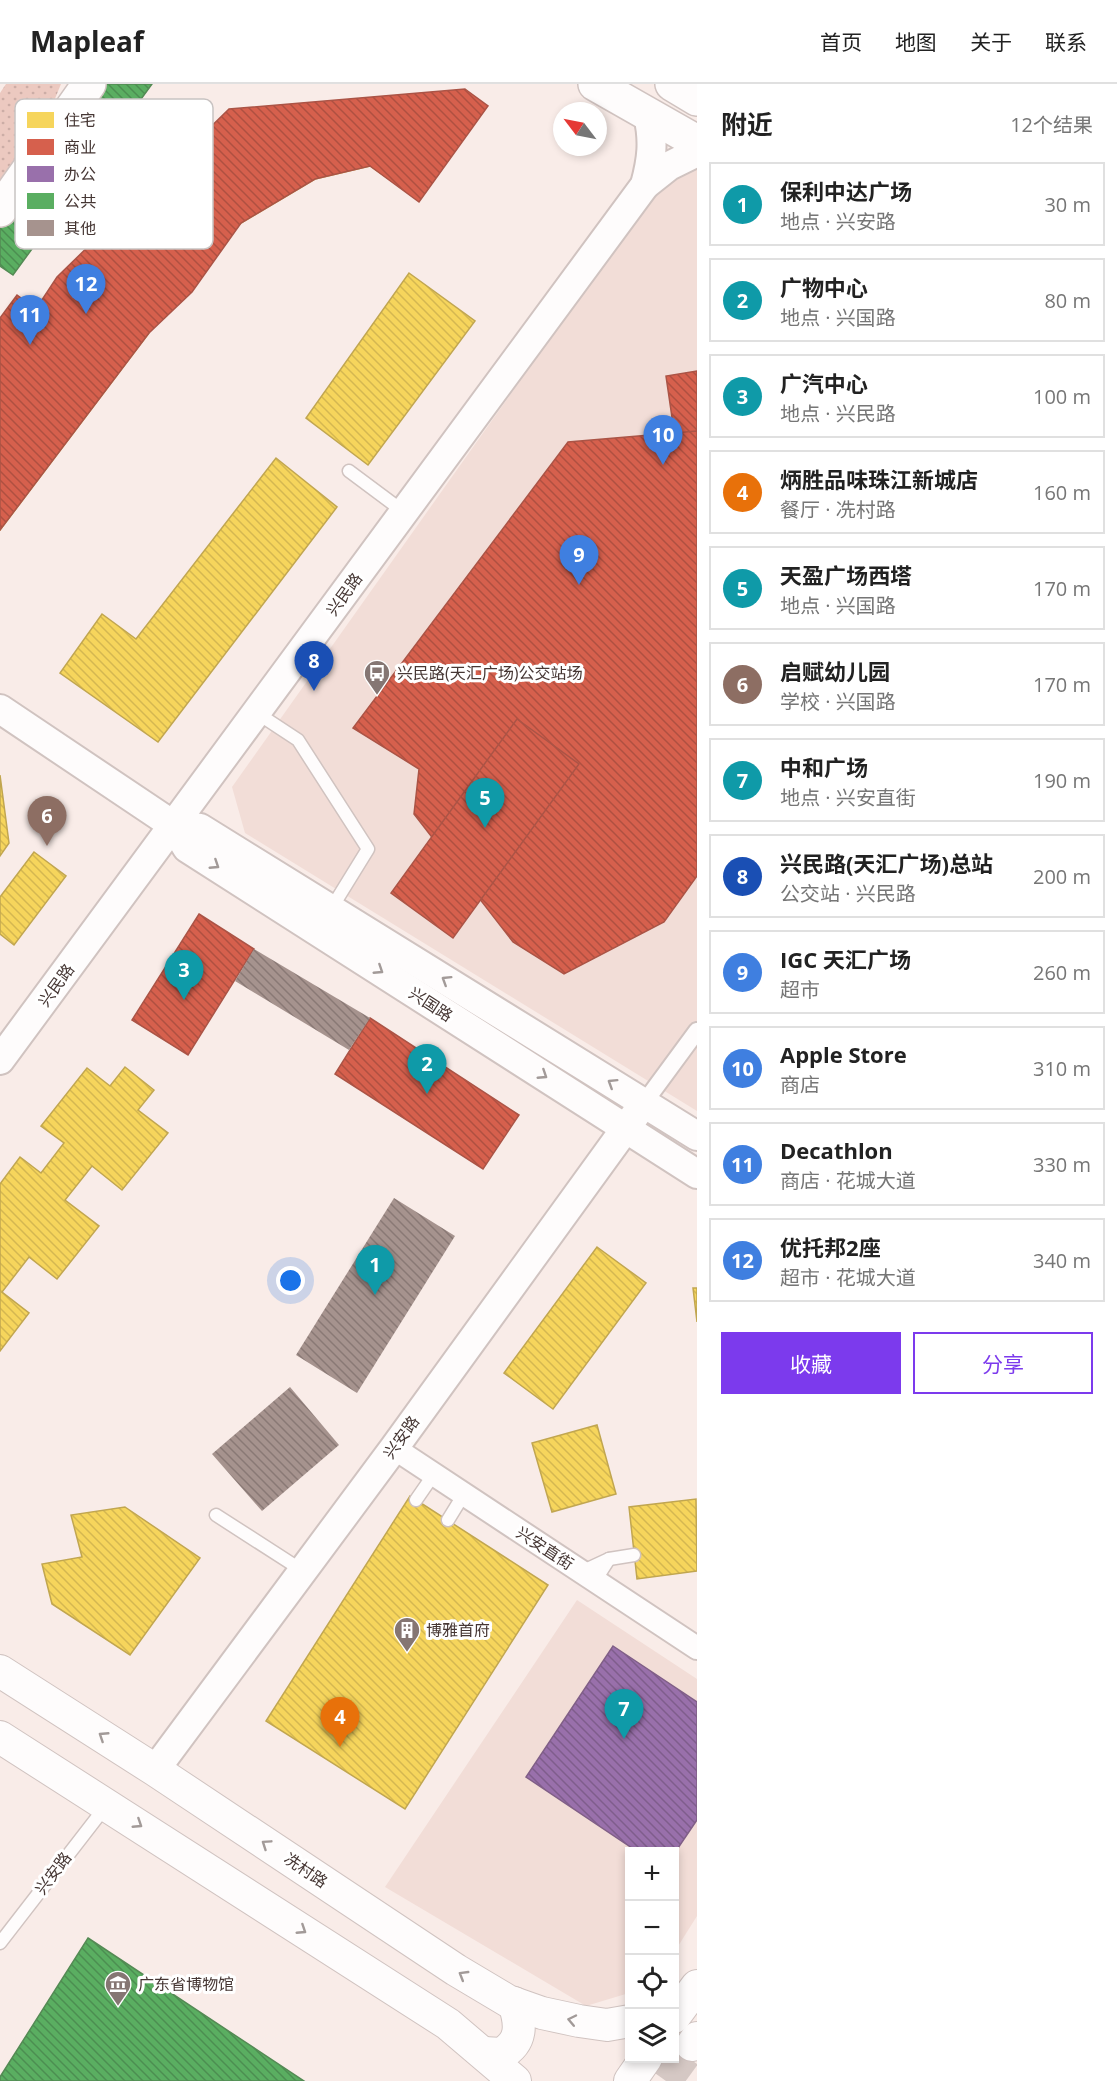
<!DOCTYPE html>
<html lang="zh">
<head>
<meta charset="utf-8">
<style>
	:root { --surface:#fff; --page:#f2f2f2; --text:#222; --muted:#767676; --line:#e0e0e0; --accent:#7c3aed }
	body { margin:0; font-family:"Open Sans","Noto Sans SC",sans-serif; background:var(--page); color:var(--text) }
	.controls { position:absolute; right:18px; bottom:18px; display:grid; overflow:hidden; border-radius:0px; box-shadow:0 3px 9px #0003 }
	.controls button { width:54px; height:54px; display:grid; place-items:center; padding:0; border:0; border-bottom:2px solid var(--line); background:var(--surface); color:var(--text); font:30px sans-serif }
	.compass { position:absolute; left:553px; top:18px; width:54px; height:54px; border-radius:50%; background:var(--surface); box-shadow:0 3px 9px #0003; rotate:302deg }
	.you { position:absolute; left:291px; top:1197px; width:21px; height:21px; margin:-15px; border:4px solid #fff; border-radius:50%; background:#1a73e8; box-shadow:0 0 0 9px #1a73e833 }
	.badge { display:grid; place-items:center; width:39px; height:39px; border-radius:50%; background:var(--accent); color:#fff; font-size:20px; font-weight:700 }
	.pin { position:absolute; translate:-50% -50px; filter:drop-shadow(0 2px 3px #0008) }
	.pin::after { content:''; position:absolute; top:32px; width:21px; height:18px; background:inherit; clip-path:polygon(0 0,100% 0,50% 100%) }
	.list { margin:0; padding:0; list-style:none }
	h2 { display:flex; justify-content:space-between; align-items:center; height:78px; margin:0; padding:0 24px; font-size:26px }
	h2 small { font-size:20px; font-weight:400; color:var(--muted) }
	.list li { display:grid; grid-template-columns:39px 1fr auto; gap:18px; align-items:center; box-sizing:border-box; height:84px; margin:0 12px 12px; padding:0 12px; border:2px solid var(--line); border-radius:0px }
	.list b { display:block; font-size:22px; white-space:nowrap }
	.list p { margin:0; font-size:20px; white-space:nowrap; color:var(--muted) }
	.list em { font-size:20px; font-style:normal; color:var(--muted) }
	.actions { display:flex; gap:12px; padding:18px 24px }
	.actions a { flex:1; padding:14px 0; border:2px solid var(--accent); border-radius:0px; text-align:center; font-size:21px; color:var(--accent) }
	.actions .main { background:var(--accent); color:#fff }
	.icon { flex:none; width:33px; height:33px; fill:none; stroke:currentColor; stroke-width:2; stroke-linecap:round; stroke-linejoin:round }
	.map { position:relative; flex:none; width:697px; height:1997px; overflow:hidden }
	header { display:flex; align-items:center; gap:36px; box-sizing:border-box; height:84px; padding:0 30px; background:var(--surface); border-bottom:2px solid var(--line) }
	header strong { font-size:28px }
	nav { display:flex; gap:33px; margin-inline-start:auto; font-size:21px }
	main { display:flex }
	aside { flex:1; background:var(--surface) }
	.map>svg:first-child { display:block }
</style>
</head>
<body>
<header>
<strong>Mapleaf</strong>
<nav><a>首页</a><a>地图</a><a>关于</a><a>联系</a></nav>
</header>
<main>
<div class="map">
<svg width="697" height="1997" viewBox="0 0 697 1997">
	<defs>
		<pattern id="grass-dots" width="8" height="8" patternUnits="userSpaceOnUse" patternTransform="scale(1.5)"><rect width="8" height="8" fill="#ecc9c0"/><path d="M2 2h.1M6 6h.1" fill="none" stroke="#ccada6" stroke-width="1.8" stroke-linecap="round"/></pattern>
		<pattern id="homes-back-hatch" width="6" height="6" patternUnits="userSpaceOnUse" patternTransform="scale(1.5)"><rect width="6" height="6" fill="#f6d55c"/><path d="M-1 5l2 2M0 0l6 6M5-1l2 2" fill="none" stroke="#d4b751"/></pattern>
		<pattern id="shops-back-hatch" width="6" height="6" patternUnits="userSpaceOnUse" patternTransform="scale(1.5)"><rect width="6" height="6" fill="#d6604d"/><path d="M-1 5l2 2M0 0l6 6M5-1l2 2" fill="none" stroke="#af5041"/></pattern>
		<pattern id="offices-back-hatch" width="6" height="6" patternUnits="userSpaceOnUse" patternTransform="scale(1.5)"><rect width="6" height="6" fill="#9970ab"/><path d="M-1 5l2 2M0 0l6 6M5-1l2 2" fill="none" stroke="#7f5d8c"/></pattern>
		<pattern id="public-back-hatch" width="6" height="6" patternUnits="userSpaceOnUse" patternTransform="scale(1.5)"><rect width="6" height="6" fill="#5aae61"/><path d="M-1 5l2 2M0 0l6 6M5-1l2 2" fill="none" stroke="#4c8e51"/></pattern>
		<pattern id="building-back-hatch" width="6" height="6" patternUnits="userSpaceOnUse" patternTransform="scale(1.5)"><rect width="6" height="6" fill="#a6938e"/><path d="M-1 5l2 2M0 0l6 6M5-1l2 2" fill="none" stroke="#897975"/></pattern>
	</defs>
	<rect width="100%" height="100%" fill="#f9ece8"/>
	<!-- built -->
	<g fill="#f2ddd7">
		<path d="M678 74 697 83V1027L245 749 232 703Z"/>
		<path d="M577 1516 697 1595V1832L675 1867 674 1768H630L629 1909 586 1922 385 1803Z"/>
	</g>
	<!-- grass -->
	<path fill="url(#grass-dots)" d="M6 0H61L47 34 0 96V9Z"/>
	<!-- homes -->
	<g fill="url(#homes-back-hatch)" stroke="#c1a650" stroke-width="1.5">
		<path d="M417 22 426 57 393 98 370 82 315 95 241 139 183 198 132 143 210 72 276 35Z"/>
		<path d="M409 189 475 237 368 381 306 334Z"/>
		<path d="M82 198 149 249 0 446V303Z"/>
		<path d="M276 374 337 423 158 658 60 589 102 530 136 555Z"/>
		<path d="M0 691 9 759 0 772Z"/>
		<path d="M34 768 66 792 14 861 0 850V813Z"/>
		<path d="M125 983 154 1006 138 1026 168 1049 122 1106 92 1082 65 1116 99 1142 57 1195 29 1173 2 1208 29 1229 0 1267V1100L20 1073 41 1089 64 1059 41 1042 87 984 110 1002Z"/>
		<path d="M597 1163 646 1199 553 1325 504 1289Z"/>
		<path d="M693 1204H697V1238Z"/>
		<path d="M597 1341 616 1410 552 1428 532 1359Z"/>
		<path d="M410 1412 548 1501 405 1725 266 1637Z"/>
		<path d="M696 1415 697 1487 637 1495 629 1423Z"/>
		<path d="M125 1423 200 1474 130 1571 52 1520 42 1480 82 1473 71 1431Z"/>
	</g>
	<!-- shops -->
	<g fill="url(#shops-back-hatch)" stroke="#ab5446" stroke-width="1.5">
		<path d="M465 5 488 22 419 118 370 82 315 95 241 139 192 208 149 249 0 446V234L17 211 36 225 57 193 229 25Z"/>
		<path d="M697 287V457H690L666 292Z"/>
		<path d="M697 347V792L664 838 564 890 513 858 414 730 419 685 353 644 568 358Z"/>
		<path d="M517 635 579 680 453 854 391 809Z"/>
		<path d="M199 830 254 865 188 971 132 936Z"/>
		<path d="M370 934 519 1031 483 1085 335 990Z"/>
	</g>
	<!-- offices -->
	<path fill="url(#offices-back-hatch)" stroke="#805f87" stroke-width="1.5" d="M613 1562 697 1618V1736L674 1770 638 1768 526 1693Z"/>
	<!-- public -->
	<g fill="url(#public-back-hatch)" stroke="#548a54" stroke-width="1.5">
		<path d="M85 0H152L13 191 0 182V116Z"/>
		<path d="M88 1854 304 1997H0V1993Z"/>
	</g>
	<!-- building -->
	<g fill="url(#building-back-hatch)">
		<path d="M254 865 370 934 349 966 235 897Z"/>
		<path d="M394 1114 455 1152 357 1309 296 1271Z"/>
		<path d="M290 1303 339 1361 262 1427 212 1370Z"/>
	</g>
	<g fill="none" stroke-linecap="round" stroke-linejoin="round">
		<!-- secondary-tunnel -->
		<path stroke="#d5c8c4" stroke-width="32" stroke-dasharray="32 16" stroke-linecap="butt" d="M666 1997 692 1961"/>
		<!-- service casing -->
		<g stroke="#d0c3c0" stroke-width="15">
			<g id="service">
				<path d="M349 387 404 428"/>
				<path d="M257 629 298 656 368 765 331 825"/>
				<path d="M416 1416 434 1390"/>
				<path d="M216 1431 303 1487"/>
				<path d="M448 1436 464 1410"/>
				<path d="M609 1475 634 1471"/>
				<path d="M581 1488 609 1475 595 1497"/>
				<path d="M0 1859 106 1722"/>
			</g>
		</g>
		<!-- pedestrian casing -->
		<g stroke="#d0c3c0" stroke-width="20">
			<path id="pedestrian" d="M644 1019 697 947"/>
		</g>
		<!-- minor casing -->
		<g stroke="#d0c3c0" stroke-width="26">
			<path id="minor" d="M394 1364 697 1564"/>
		</g>
		<!-- tertiary casing -->
		<g stroke="#d0c3c0" stroke-width="32">
			<g id="tertiary">
				<path d="M645 101 669 82 697 68"/>
				<path d="M0 625 173 741 187 764 697 1090"/>
				<path d="M173 741 200 744 697 1052"/>
				<path d="M0 976 645 101C652 75 654 57 648 31"/>
				<path d="M155 1686 394 1364 644 1019"/>
			</g>
		</g>
		<!-- secondary casing -->
		<g stroke="#d0c3c0" stroke-width="34">
			<g id="secondary">
				<path d="M0 1587 155 1686 456 1886 508 1917 542 1929 579 1937 607 1941 630 1937"/>
				<path d="M0 1653 448 1940 515 1997"/>
				<path d="M674 1933 697 1902"/>
				<path d="M692 1961 697 1954"/>
				<path d="M484 1969 501 1970C523 1958 521 1940 514 1919"/>
				<path d="M630 1997 646 1974"/>
			</g>
		</g>
		<!-- primary casing -->
		<g stroke="#d0c3c0" stroke-width="36">
			<path id="primary" d="M0 126 89 0"/>
		</g>
		<!-- trunk casing -->
		<g stroke="#d0c3c0" stroke-width="36">
			<g id="trunk">
				<path d="M595 0 697 58"/>
				<path d="M672 0 697 15"/>
			</g>
		</g>
		<!-- service -->
		<use href="#service" stroke="#fefcfc" stroke-width="12"/>
		<!-- pedestrian -->
		<use href="#pedestrian" stroke="#fefcfc" stroke-width="16"/>
		<!-- minor -->
		<use href="#minor" stroke="#fefcfc" stroke-width="22"/>
		<!-- tertiary -->
		<use href="#tertiary" stroke="#fefcfc" stroke-width="28"/>
		<!-- secondary -->
		<use href="#secondary" stroke="#fefcfc" stroke-width="32"/>
		<!-- primary -->
		<use href="#primary" stroke="#fefcfc" stroke-width="33"/>
		<!-- trunk -->
		<use href="#trunk" stroke="#fefcfc" stroke-width="33"/>
	</g>
	<!-- one-way arrows -->
	<defs><path id="oneway-chevron" d="M-2-3.5L2.5 0L-2 3.5" fill="none" stroke-width="1.6" stroke-linecap="round" stroke-linejoin="round" transform="scale(1.5)"/></defs>
	<g stroke="#a29a98">
		<use href="#oneway-chevron" transform="translate(215 781) rotate(33)"/>
		<use href="#oneway-chevron" transform="translate(379 886) rotate(33)"/>
		<use href="#oneway-chevron" transform="translate(446 896) rotate(-148)"/>
		<use href="#oneway-chevron" transform="translate(543 991) rotate(33)"/>
		<use href="#oneway-chevron" transform="translate(612 999) rotate(-148)"/>
		<use href="#oneway-chevron" transform="translate(103 1652) rotate(-147)"/>
		<use href="#oneway-chevron" transform="translate(138 1740) rotate(33)"/>
		<use href="#oneway-chevron" transform="translate(266 1760) rotate(-146)"/>
		<use href="#oneway-chevron" transform="translate(302 1846) rotate(33)"/>
		<use href="#oneway-chevron" transform="translate(463 1891) rotate(-149)"/>
		<use href="#oneway-chevron" transform="translate(572 1936) rotate(-168)"/>
	</g>
	<!-- icons -->
	<defs>
		<g id="bus-pin" transform="scale(1.35)"><path d="M0 17L-7.5 6A9.5 9.5 0 1 1 7.5 6Z" fill="#857673" stroke="#fff"/><path d="M-5-6H5V4H4V6H2V4H-2V6H-4V4H-5ZM-3.5-4V0h7V-4ZM-3.5 1.2v1.5H-2V1.2ZM2 1.2v1.5H3.5V1.2Z" fill="#fff"/></g>
		<g id="building-pin" transform="scale(1.35)"><path d="M0 17L-7.5 6A9.5 9.5 0 1 1 7.5 6Z" fill="#857673" stroke="#fff"/><path d="M-4-6H4V6H1V3H-1V6H-4ZM-2.5-4.3h1.7v1.8h-1.7ZM.8-4.3h1.7v1.8H.8ZM-2.5-1h1.7V.8h-1.7ZM.8-1h1.7V.8H.8Z" fill="#fff"/></g>
		<g id="museum-pin" transform="scale(1.35)"><path d="M0 17L-7.5 6A9.5 9.5 0 1 1 7.5 6Z" fill="#857673" stroke="#fff"/><path d="M0-6L6-3V-2H-6V-3ZM-5-1h2V3h-2ZM-1-1h2V3h-2ZM3-1h2V3H3ZM-6 4H6V6H-6Z" fill="#fff"/></g>
	</defs>
	<g fill-rule="evenodd">
		<use href="#bus-pin" x="377" y="589"/>
		<use href="#building-pin" x="407" y="1546"/>
		<use href="#museum-pin" x="118" y="1900"/>
	</g>
	<g text-anchor="middle" stroke-width="6" stroke-linejoin="round" paint-order="stroke">
		<!-- street labels -->
		<g font-size="16" fill="#463734" stroke="#fff">
			<text transform="translate(344 510) rotate(-54)" y="6">兴民路</text>
			<text transform="translate(56 901) rotate(-54)" y="6">兴民路</text>
			<text transform="translate(431 920) rotate(33)" y="6">兴国路</text>
			<text transform="translate(401 1353) rotate(-54)" y="6">兴安路</text>
			<text transform="translate(545 1464) rotate(33)" y="6">兴安直街</text>
			<text transform="translate(306 1786) rotate(34)" y="6">冼村路</text>
			<text transform="translate(53 1789) rotate(-53)" y="6">兴安路</text>
		</g>
		<!-- poi labels -->
		<g font-size="16" fill="#463734" stroke="#fff" text-anchor="start">
			<text x="397" y="595">兴民路(天汇广场)公交站场</text>
			<text x="426" y="1552">博雅首府</text>
			<text x="138" y="1906">广东省博物馆</text>
		</g>
	</g>
	<!-- legend -->
	<rect x="15" y="15" width="198" height="150" rx="9" fill="#fff" stroke="#c8c3c2" stroke-width="1.5"/>
	<rect x="27" y="28" width="27" height="16" fill="#f6d55c"/>
	<rect x="27" y="55" width="27" height="16" fill="#d6604d"/>
	<rect x="27" y="82" width="27" height="16" fill="#9970ab"/>
	<rect x="27" y="109" width="27" height="16" fill="#5aae61"/>
	<rect x="27" y="136" width="27" height="16" fill="#a6938e"/>
	<g font-size="16" fill="#463734">
		<text x="64" y="42">住宅</text>
		<text x="64" y="69">商业</text>
		<text x="64" y="96">办公</text>
		<text x="64" y="123">公共</text>
		<text x="64" y="150">其他</text>
	</g>
</svg>
<div class="controls">
<button>+</button>
<button>−</button>
<button><svg class="icon" aria-label="locate" viewBox="0 0 24 24"><circle cx="12" cy="12" r="6"/><path d="M12 2v4M12 18v4M2 12h4M18 12h4"/></svg></button>
<button><svg class="icon" aria-label="layers" viewBox="0 0 24 24"><path d="M12 4l9 5-9 5-9-5zM3 14l9 5 9-5"/></svg></button>
</div>
<svg class="compass" viewBox="-18 -18 36 36"><path d="M0-13l5 13h-10z" fill="#e53935"/><path d="M0 13l5-13h-10z" fill="#767676"/></svg>
<div class="you"></div>
<div class="pin badge" style="left:375px;top:1211px;background:#0f9aa8">1</div>
<div class="pin badge" style="left:427px;top:1010px;background:#0f9aa8">2</div>
<div class="pin badge" style="left:184px;top:916px;background:#0f9aa8">3</div>
<div class="pin badge" style="left:340px;top:1663px;background:#e8710a">4</div>
<div class="pin badge" style="left:485px;top:744px;background:#0f9aa8">5</div>
<div class="pin badge" style="left:47px;top:762px;background:#8d6e63">6</div>
<div class="pin badge" style="left:624px;top:1655px;background:#0f9aa8">7</div>
<div class="pin badge" style="left:314px;top:607px;background:#1a4fb4">8</div>
<div class="pin badge" style="left:579px;top:501px;background:#3f7fe0">9</div>
<div class="pin badge" style="left:663px;top:381px;background:#3f7fe0">10</div>
<div class="pin badge" style="left:30px;top:261px;background:#3f7fe0">11</div>
<div class="pin badge" style="left:86px;top:230px;background:#3f7fe0">12</div>
</div>
<aside>
<h2>附近<small>12个结果</small></h2>
<ul class="list">
<li><span class="badge" style="background:#0f9aa8">1</span><div><b>保利中达广场</b><p>地点 · 兴安路</p></div><em>30 m</em></li>
<li><span class="badge" style="background:#0f9aa8">2</span><div><b>广物中心</b><p>地点 · 兴国路</p></div><em>80 m</em></li>
<li><span class="badge" style="background:#0f9aa8">3</span><div><b>广汽中心</b><p>地点 · 兴民路</p></div><em>100 m</em></li>
<li><span class="badge" style="background:#e8710a">4</span><div><b>炳胜品味珠江新城店</b><p>餐厅 · 冼村路</p></div><em>160 m</em></li>
<li><span class="badge" style="background:#0f9aa8">5</span><div><b>天盈广场西塔</b><p>地点 · 兴国路</p></div><em>170 m</em></li>
<li><span class="badge" style="background:#8d6e63">6</span><div><b>启赋幼儿园</b><p>学校 · 兴国路</p></div><em>170 m</em></li>
<li><span class="badge" style="background:#0f9aa8">7</span><div><b>中和广场</b><p>地点 · 兴安直街</p></div><em>190 m</em></li>
<li><span class="badge" style="background:#1a4fb4">8</span><div><b>兴民路(天汇广场)总站</b><p>公交站 · 兴民路</p></div><em>200 m</em></li>
<li><span class="badge" style="background:#3f7fe0">9</span><div><b>IGC 天汇广场</b><p>超市</p></div><em>260 m</em></li>
<li><span class="badge" style="background:#3f7fe0">10</span><div><b>Apple Store</b><p>商店</p></div><em>310 m</em></li>
<li><span class="badge" style="background:#3f7fe0">11</span><div><b>Decathlon</b><p>商店 · 花城大道</p></div><em>330 m</em></li>
<li><span class="badge" style="background:#3f7fe0">12</span><div><b>优托邦2座</b><p>超市 · 花城大道</p></div><em>340 m</em></li>
</ul>
<div class="actions"><a class="main">收藏</a><a>分享</a></div>
</aside>
</main>
</body>
</html>
